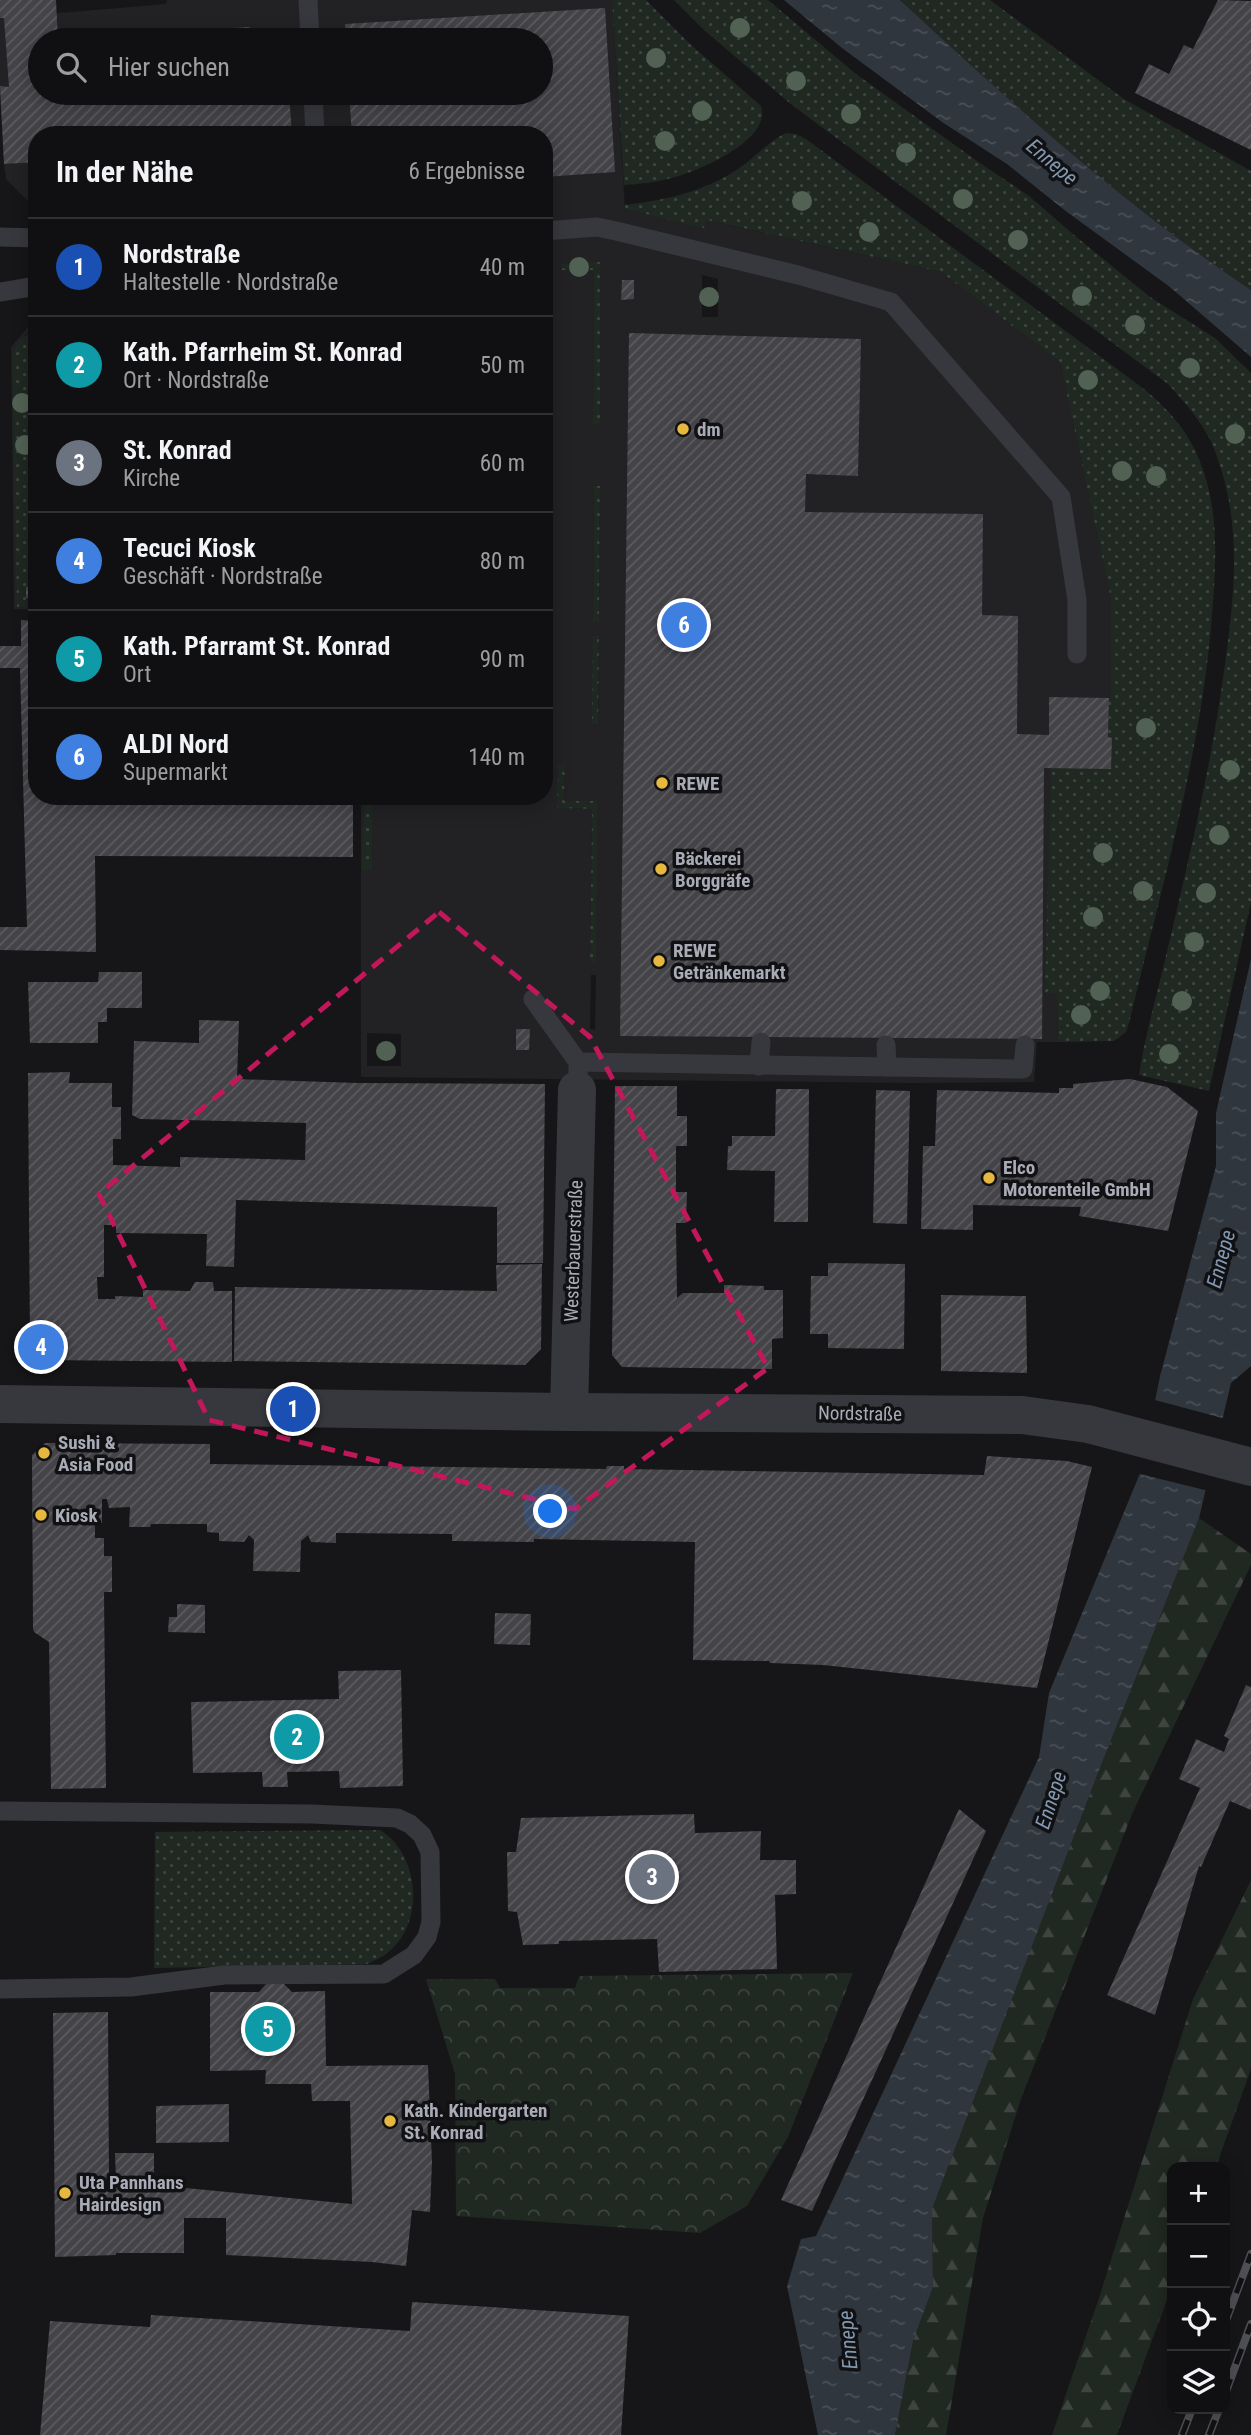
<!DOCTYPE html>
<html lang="de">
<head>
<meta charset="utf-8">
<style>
	:root { --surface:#101012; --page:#19191b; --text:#f1f3f6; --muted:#9c9d9f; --line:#303032; --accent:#ea580c }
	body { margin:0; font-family:"Roboto Condensed",sans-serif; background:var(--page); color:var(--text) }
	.controls { position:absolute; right:21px; bottom:21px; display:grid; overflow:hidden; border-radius:14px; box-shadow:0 4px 18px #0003 }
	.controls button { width:63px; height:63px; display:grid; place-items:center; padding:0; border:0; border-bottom:2px solid var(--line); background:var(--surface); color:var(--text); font:35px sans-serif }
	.you { position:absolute; left:551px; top:1512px; width:24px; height:24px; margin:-18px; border:5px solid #fff; border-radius:50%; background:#1a73e8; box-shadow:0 0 0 10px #1a73e833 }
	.badge { display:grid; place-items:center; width:46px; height:46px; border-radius:50%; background:var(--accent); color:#fff; font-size:23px; font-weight:700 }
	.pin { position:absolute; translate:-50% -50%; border:4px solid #fff; box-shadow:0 2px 7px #0006 }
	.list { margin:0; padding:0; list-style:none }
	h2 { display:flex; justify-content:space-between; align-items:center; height:91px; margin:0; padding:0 28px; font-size:30px }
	h2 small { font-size:23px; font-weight:400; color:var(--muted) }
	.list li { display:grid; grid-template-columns:46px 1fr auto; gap:21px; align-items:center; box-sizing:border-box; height:98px; padding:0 28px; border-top:2px solid var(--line) }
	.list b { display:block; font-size:26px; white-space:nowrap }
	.list p { margin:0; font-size:23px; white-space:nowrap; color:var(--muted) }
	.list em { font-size:23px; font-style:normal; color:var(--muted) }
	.icon { flex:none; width:38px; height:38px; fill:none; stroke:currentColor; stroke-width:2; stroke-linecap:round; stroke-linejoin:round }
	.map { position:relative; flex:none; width:1251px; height:2435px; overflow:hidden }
	.search { position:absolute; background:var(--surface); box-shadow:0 4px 18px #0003; left:28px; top:28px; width:525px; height:77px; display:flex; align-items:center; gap:18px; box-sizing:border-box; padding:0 24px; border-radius:38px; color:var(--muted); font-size:26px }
	.panel { position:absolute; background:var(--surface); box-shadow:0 4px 18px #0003; left:28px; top:126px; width:525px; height:679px; border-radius:28px }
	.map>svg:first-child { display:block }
</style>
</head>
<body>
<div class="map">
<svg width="1251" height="2435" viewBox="0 0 1251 2435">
	<defs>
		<pattern id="grass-dots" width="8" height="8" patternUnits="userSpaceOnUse" patternTransform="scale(1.75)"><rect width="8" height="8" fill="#202822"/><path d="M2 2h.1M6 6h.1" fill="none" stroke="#3e4440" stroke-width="1.8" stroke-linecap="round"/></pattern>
		<pattern id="forest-firs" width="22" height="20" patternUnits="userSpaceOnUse" patternTransform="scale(1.75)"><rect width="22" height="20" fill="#202822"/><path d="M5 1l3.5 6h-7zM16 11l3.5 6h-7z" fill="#3e4440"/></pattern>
		<pattern id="park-crowns" width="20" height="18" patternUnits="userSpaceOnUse" patternTransform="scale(1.75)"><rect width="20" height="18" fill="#202822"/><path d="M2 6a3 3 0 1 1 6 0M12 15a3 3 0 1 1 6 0" fill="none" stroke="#3e4440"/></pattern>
		<pattern id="water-ripples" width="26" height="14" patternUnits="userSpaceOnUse" patternTransform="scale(1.75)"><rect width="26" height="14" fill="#2f363d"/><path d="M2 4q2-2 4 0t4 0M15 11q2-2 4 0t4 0" fill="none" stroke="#4a5057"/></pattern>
		<pattern id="building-hatch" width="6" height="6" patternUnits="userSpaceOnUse" patternTransform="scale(1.75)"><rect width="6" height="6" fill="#434348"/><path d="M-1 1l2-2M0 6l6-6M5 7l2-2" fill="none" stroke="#5b5b60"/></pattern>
	</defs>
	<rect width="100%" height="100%" fill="#161618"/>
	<!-- built -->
	<g fill="#222225" fill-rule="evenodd">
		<path d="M167 0H612L625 209 704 227 705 220 941 272 1060 362 1111 599V695L1109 698 1108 737 1112 738 1111 769 1046 993H1057L1058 1042H1037L1034 1082 912 1083 361 1077V796H364L363 870H372L373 796H544V135H37V326L25 335 26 587 37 586V610L14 609 11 347 36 318 34 207 6 179 4 164 0 95V18L166 4ZM40 40H541V93H40ZM600 263 593 424 594 270 561 269 562 264ZM702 275 718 279V317H702ZM594 486H600L599 621H593ZM599 636 598 724 593 658ZM565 766 564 801H596L590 960 592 809 558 808ZM591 975H596L595 1030 590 1029ZM367 1033 401 1034V1066H367Z"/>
		<path d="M37 367V485L28 368Z"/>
	</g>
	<!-- grass -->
	<g fill="url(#grass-dots)">
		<path d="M612 0H646L690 44 761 106C772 140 699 171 672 178 656 182 641 184 624 185Z"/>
		<path d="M674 0H768L856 74 977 161 1029 196 1074 235 1150 297 1215 338 1251 373V902L1209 1091 1139 1075C1145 1035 1157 995 1166 956 1189 859 1212 763 1225 664 1235 592 1242 523 1216 454 1207 427 1187 405 1168 384L792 105 704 30Z"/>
		<path d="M900 0H990L1124 99 1251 171V290C1124 205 1011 103 900 0Z"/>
		<path d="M786 133 796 134 806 139 1144 389C1167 408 1188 431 1199 459 1220 510 1216 563 1212 616 1201 754 1161 889 1129 1023L1126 1032 1114 1041 1058 1042 1057 993H1045L1051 768H1111L1112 738 1108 737 1109 698 1111 695V599L1060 362 941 272 706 220 704 228 625 209V205C666 200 703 192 738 169 755 157 768 142 786 133Z"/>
		<path d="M600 262V425L593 424 594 270H561V264Z"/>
		<path d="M37 326V367L28 368 37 485V586L26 587V607H17L12 357 17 344Z"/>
		<path d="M594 486H600L599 622 593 621Z"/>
		<path d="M593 636H599L598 724H592Z"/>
		<path d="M565 765 564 801H597L596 962 590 961 592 809 557 808 558 766Z"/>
		<path d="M364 796H373L372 870H362Z"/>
		<path d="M380 1830C420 1854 426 1925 386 1954 381 1958 373 1961 367 1964L154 1968 155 1832Z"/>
	</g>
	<!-- forest -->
	<g fill="url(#forest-firs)">
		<path d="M1199 1518 1251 1554V1565L1132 1814 1021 2099 983 2218 946 2435H895L913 2341 933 2287 932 2209 1098 1773Z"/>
		<path d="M1251 1880V2069L1218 2161 1216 2167H1172V2286L1117 2435H1052L1099 2298 1193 1999Z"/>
	</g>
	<!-- park -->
	<path fill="url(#park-crowns)" d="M853 1973 788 2137 747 2206 700 2233 456 2216 455 2074 426 1979H495L500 1988H575L579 1976Z"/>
	<!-- water -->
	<g fill="url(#water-ripples)">
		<path d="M784 0H900C1011 103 1124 205 1251 290V357L1170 287 1067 212 1007 164 942 122 842 48Z"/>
		<path d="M1251 959V1366L1231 1383 1199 1518 1098 1773 932 2209 933 2287 913 2341 895 2435H818L787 2286 801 2239 816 2236 1039 1757 1049 1693 1141 1471 1160 1376 1216 1166V1113Z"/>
	</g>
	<!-- pier -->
	<path fill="#161618" d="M1151 1399 1226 1419 1209 1491 1136 1473Z"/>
	<!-- building -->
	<g fill="url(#building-hatch)">
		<path d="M0 0H56L58 40H40V93H289L292 135H37V162L4 164 0 86 9 87 4 18H0Z"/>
		<path d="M1218 0 1251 1V150L1135 93 1149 64 1169 74 1184 45 1193 49Z"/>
		<path d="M605 8 615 172 544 177V135H352L349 93H541V40H346L345 24Z"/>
		<path d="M250 27 251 40H59V38Z"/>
		<path d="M622 280H634V299L621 300Z"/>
		<path d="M629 333 861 339 858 476 806 474 805 512 983 514 982 615 1018 616 1017 734 1049 735V697L1109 698 1108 737 1112 738 1111 769 1044 768 1042 1039 620 1036Z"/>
		<rect x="26" y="587" width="11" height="11"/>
		<path d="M21 620 37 621V796H353V857L95 856 96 952 0 950V927H27L20 668H0V646H21Z"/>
		<path d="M99 972H142V1008H107V1022H98V1043H30L28 982H98Z"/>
		<path d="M199 1020 239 1021 237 1079 358 1083 545 1084 543 1263H497V1207L236 1200 234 1267 206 1266 207 1234 116 1233V1225H104V1277H97L98 1299H115V1296L143 1297V1290L190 1291 195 1282H213L214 1291H232V1362L43 1360 30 1347 28 1073 70 1072 69 1083H112V1107H121V1139H113V1165L180 1167V1157L305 1160 306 1123 140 1119 132 1115 134 1041 199 1043Z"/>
		<path d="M516 1029H530L529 1050H516Z"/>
		<path d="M1130 1079 1167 1087 1198 1111 1168 1231 1079 1216 1081 1207 973 1205V1230L921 1229 923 1146H935L937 1090 1059 1093V1088H1073V1084Z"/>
		<path d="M615 1086H677V1116H687V1146H676V1192H687L686 1223H676L677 1298 683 1293H724V1285L764 1286V1290H783V1338L772 1339V1369L622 1367 612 1355Z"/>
		<path d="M776 1089H809L808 1222H774L775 1171 727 1170 728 1146H732V1136H775Z"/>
		<path d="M876 1090 910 1091 907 1224 873 1223Z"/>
		<path d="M828 1263 905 1264 904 1349 828 1348V1334H810L811 1276H828Z"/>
		<path d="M542 1264 541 1349 525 1365 234 1361 235 1287 497 1291 496 1265Z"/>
		<path d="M941 1295 1026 1296 1027 1373 941 1371Z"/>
		<path d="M45 1443 210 1444V1464L606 1469 607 1466H624V1469L984 1475 987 1456 1067 1461 1092 1467 1037 1688 823 1665 770 1663 769 1661 693 1660 695 1542 534 1539V1542L454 1541H452V1534L336 1533V1543L311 1542 308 1535 301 1541 300 1572 253 1571 254 1540 249 1535 244 1542 219 1541V1533L207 1532V1524H151L150 1527H129L130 1507 109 1508 107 1499H102V1523H95V1538H104V1556H112V1592H104L106 1788 51 1789 49 1642 34 1632 33 1628 32 1455Z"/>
		<path d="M177 1604 205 1605V1633L168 1632 169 1617H177Z"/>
		<path d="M495 1613 531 1614 530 1645 494 1644Z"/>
		<path d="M401 1670 403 1786 340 1788 339 1771 287 1772 288 1787H263L262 1772 193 1773 191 1702 339 1699 338 1671Z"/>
		<path d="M1246 1685 1251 1687V1810L1230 1801 1201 1867 1199 1866 1155 2015 1107 1995 1200 1788 1179 1779 1196 1739 1224 1752 1229 1739 1224 1736Z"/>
		<path d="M959 1809 986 1831 812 2211 781 2200Z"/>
		<path d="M694 1814 695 1833 761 1831 760 1860H796V1894L775 1895 777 1969 659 1972 657 1939 559 1941V1944L523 1945 517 1912 508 1911 507 1852H516L521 1818Z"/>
		<path d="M266 1984H284L292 1992 325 1991 326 2066 428 2065 432 2162 430 2212 412 2210 406 2266 372 2262 226 2255V2218H184V2253H116V2255L55 2257 53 2013 108 2012 109 2181H116L115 2153H154V2185L352 2204 350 2101H312L311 2084H265L266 2070 210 2071V1992H259Z"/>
		<path d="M229 2104V2142L156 2143V2106Z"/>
		<path d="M412 2302 629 2316 621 2435H40L50 2321 150 2327 151 2315 410 2331Z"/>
	</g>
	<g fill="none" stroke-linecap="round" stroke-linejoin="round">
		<!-- service -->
		<g stroke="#37383d" stroke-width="19">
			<path d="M308 0 310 40"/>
			<path d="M313 93 315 135"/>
			<path d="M544 231 597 227 616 231 798 275 891 302 1061 497 1077 600V654"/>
			<path d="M0 237 37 238"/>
			<path d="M0 292 37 286"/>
			<path d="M533 999 578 1062V1074"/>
			<path d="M886 1045 887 1067"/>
			<path d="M578 1062 1023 1069 1025 1045"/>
			<path d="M759 1066 761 1042"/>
			<path d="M0 1811 312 1814 397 1818 410 1824 422 1835 430 1852 431 1922 427 1937 414 1955 384 1974 224 1975 131 1987 0 1989"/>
		</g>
		<!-- minor -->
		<g stroke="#37383d" stroke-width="38">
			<path d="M0 1404 569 1412 1022 1415 1088 1424 1251 1467"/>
			<path d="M569 1412 577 1090"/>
		</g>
		<!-- rail casing -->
		<g stroke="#4e5055" stroke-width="8">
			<g id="rail">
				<path d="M1225 2323 1251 2254"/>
				<path d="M1225 2394 1251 2324"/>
				<path d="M1182 2435 1192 2409"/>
				<path d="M1209 2435 1219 2409"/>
			</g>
		</g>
		<!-- rail -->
		<use href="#rail" stroke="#111113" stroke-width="5" stroke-dasharray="16" stroke-linecap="butt"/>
	</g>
	<!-- trees -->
	<g fill="#516254">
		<circle cx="740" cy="28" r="10"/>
		<circle cx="656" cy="58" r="10"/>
		<circle cx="796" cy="81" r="10"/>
		<circle cx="702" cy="111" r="10"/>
		<circle cx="851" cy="114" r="10"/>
		<circle cx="665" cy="141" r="10"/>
		<circle cx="906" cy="153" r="10"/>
		<circle cx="963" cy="199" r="10"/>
		<circle cx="802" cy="201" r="10"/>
		<circle cx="869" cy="232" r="10"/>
		<circle cx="1018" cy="240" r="10"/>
		<circle cx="579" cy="267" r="10"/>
		<circle cx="1082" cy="296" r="10"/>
		<circle cx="709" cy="297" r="10"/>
		<circle cx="1135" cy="325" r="10"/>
		<circle cx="1190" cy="368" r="10"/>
		<circle cx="1088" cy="380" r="10"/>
		<circle cx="22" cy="403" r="10"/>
		<circle cx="1235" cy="434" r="10"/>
		<circle cx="25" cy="445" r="10"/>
		<circle cx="1122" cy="471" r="10"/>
		<circle cx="1156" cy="476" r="10"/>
		<circle cx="1146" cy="728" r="10"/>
		<circle cx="1230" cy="770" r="10"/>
		<circle cx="1219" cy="835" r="10"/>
		<circle cx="1103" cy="853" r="10"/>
		<circle cx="1143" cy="891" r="10"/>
		<circle cx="1206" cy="893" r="10"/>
		<circle cx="1093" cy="917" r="10"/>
		<circle cx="1194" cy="942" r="10"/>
		<circle cx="1100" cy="991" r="10"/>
		<circle cx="1182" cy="1001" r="10"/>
		<circle cx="1081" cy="1015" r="10"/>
		<circle cx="386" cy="1051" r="10"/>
		<circle cx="1169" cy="1054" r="10"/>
	</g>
	<!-- marked area -->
	<path fill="none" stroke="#c2185b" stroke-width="5" stroke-dasharray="14 9" stroke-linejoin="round" d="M439 912 590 1037 768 1368 575 1509 209 1420 99 1194Z"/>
	<!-- markers -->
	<g fill="#e7b83f" stroke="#111113" stroke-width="2.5">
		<circle cx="683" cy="429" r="7"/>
		<circle cx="662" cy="783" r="7"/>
		<circle cx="661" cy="869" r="7"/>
		<circle cx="659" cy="961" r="7"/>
		<circle cx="989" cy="1178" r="7"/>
		<circle cx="44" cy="1453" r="7"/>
		<circle cx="41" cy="1515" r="7"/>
		<circle cx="390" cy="2121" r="7"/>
		<circle cx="65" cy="2193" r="7"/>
	</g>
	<g text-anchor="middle" stroke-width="7" stroke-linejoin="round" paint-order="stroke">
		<!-- poi labels -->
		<g font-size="19" font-weight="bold" fill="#a9acb7" stroke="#111113" text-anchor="start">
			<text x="697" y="436">dm</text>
			<text x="676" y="790">REWE</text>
			<text x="675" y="865">Bäckerei<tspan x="675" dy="22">Borggräfe</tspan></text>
			<text x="673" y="957">REWE<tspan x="673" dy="22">Getränkemarkt</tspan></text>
			<text x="1003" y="1174">Elco<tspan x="1003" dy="22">Motorenteile GmbH</tspan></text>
			<text x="58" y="1449">Sushi &amp;<tspan x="58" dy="22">Asia Food</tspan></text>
			<text x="55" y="1522">Kiosk</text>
			<text x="404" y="2117">Kath. Kindergarten<tspan x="404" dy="22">St. Konrad</tspan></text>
			<text x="79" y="2189">Uta Pannhans<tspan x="79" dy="22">Hairdesign</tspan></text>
		</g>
		<!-- street labels -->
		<g font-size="19" fill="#a9acb7" stroke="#111113">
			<text transform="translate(573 1251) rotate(-88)" y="7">Westerbauerstraße</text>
			<text transform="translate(860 1413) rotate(1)" y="7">Nordstraße</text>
		</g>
		<!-- water labels -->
		<g font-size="21" font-style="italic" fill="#8298b0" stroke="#111113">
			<text transform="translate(1052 162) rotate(40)" y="7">Ennepe</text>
			<text transform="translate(1221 1259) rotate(-75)" y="7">Ennepe</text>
			<text transform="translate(1051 1800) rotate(-72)" y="7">Ennepe</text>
			<text transform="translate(848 2340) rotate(-95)" y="7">Ennepe</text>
		</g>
	</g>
</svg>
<div class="controls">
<button>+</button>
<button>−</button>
<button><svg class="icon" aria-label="locate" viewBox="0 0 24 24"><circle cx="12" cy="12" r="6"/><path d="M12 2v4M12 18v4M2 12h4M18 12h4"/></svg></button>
<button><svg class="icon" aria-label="layers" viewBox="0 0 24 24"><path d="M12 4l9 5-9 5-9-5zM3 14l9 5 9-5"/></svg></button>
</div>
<div class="you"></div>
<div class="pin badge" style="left:293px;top:1409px;background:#1a4fb4">1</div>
<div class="pin badge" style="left:297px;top:1737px;background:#0f9aa8">2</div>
<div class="pin badge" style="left:652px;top:1877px;background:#6b7280">3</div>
<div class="pin badge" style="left:41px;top:1347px;background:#3f7fe0">4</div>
<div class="pin badge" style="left:268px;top:2029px;background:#0f9aa8">5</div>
<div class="pin badge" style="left:684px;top:625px;background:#3f7fe0">6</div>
<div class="search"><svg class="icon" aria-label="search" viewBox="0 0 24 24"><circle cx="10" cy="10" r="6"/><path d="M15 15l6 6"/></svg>Hier suchen</div>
<section class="panel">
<h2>In der Nähe<small>6 Ergebnisse</small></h2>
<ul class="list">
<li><span class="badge" style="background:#1a4fb4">1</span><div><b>Nordstraße</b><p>Haltestelle · Nordstraße</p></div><em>40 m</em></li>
<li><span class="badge" style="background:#0f9aa8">2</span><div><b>Kath. Pfarrheim St. Konrad</b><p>Ort · Nordstraße</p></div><em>50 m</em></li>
<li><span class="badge" style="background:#6b7280">3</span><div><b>St. Konrad</b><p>Kirche</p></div><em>60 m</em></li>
<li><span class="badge" style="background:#3f7fe0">4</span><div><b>Tecuci Kiosk</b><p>Geschäft · Nordstraße</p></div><em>80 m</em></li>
<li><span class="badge" style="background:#0f9aa8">5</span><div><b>Kath. Pfarramt St. Konrad</b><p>Ort</p></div><em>90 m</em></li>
<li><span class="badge" style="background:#3f7fe0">6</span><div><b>ALDI Nord</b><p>Supermarkt</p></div><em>140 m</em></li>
</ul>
</section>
</div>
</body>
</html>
